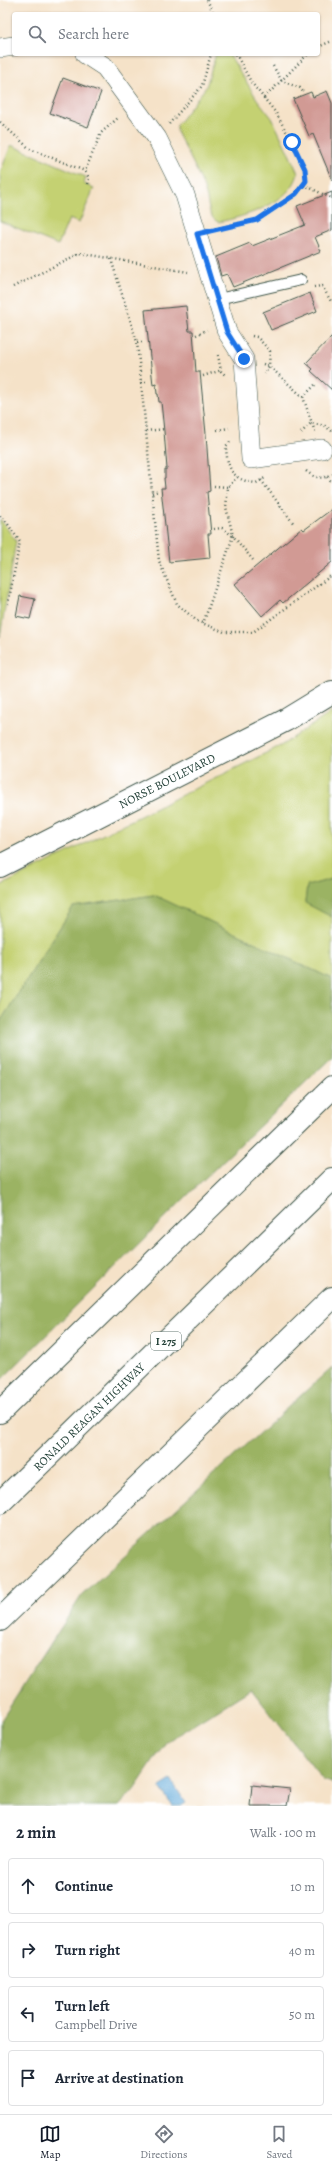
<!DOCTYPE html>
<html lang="en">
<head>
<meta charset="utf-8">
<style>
	:root { --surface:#fff; --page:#f6f6f7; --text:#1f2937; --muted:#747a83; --line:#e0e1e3; --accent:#111827 }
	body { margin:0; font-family:Alegreya,serif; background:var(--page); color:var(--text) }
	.stop { position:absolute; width:12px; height:12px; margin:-9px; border:3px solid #1a73e8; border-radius:50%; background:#fff }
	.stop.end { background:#1a73e8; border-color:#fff; box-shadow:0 1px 4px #0008 }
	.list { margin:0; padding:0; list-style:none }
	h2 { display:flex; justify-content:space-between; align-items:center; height:52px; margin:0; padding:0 16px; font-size:17px }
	h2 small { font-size:13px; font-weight:400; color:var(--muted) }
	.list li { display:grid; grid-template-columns:26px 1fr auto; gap:12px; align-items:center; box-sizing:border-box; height:56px; margin:0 8px 8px; padding:0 8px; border:1px solid var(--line); border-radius:4px }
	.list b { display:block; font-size:15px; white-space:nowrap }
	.list p { margin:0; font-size:13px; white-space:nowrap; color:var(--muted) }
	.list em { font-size:13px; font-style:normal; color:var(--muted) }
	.icon { flex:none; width:22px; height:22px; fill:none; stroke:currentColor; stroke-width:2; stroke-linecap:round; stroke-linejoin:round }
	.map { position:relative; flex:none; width:332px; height:1806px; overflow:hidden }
	.search { position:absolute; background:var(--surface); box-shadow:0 1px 3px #0004; left:12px; right:12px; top:12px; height:44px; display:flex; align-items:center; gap:10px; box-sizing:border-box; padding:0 14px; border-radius:4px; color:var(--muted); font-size:15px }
	.sheet { height:308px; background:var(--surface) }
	nav { display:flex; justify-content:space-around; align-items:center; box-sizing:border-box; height:56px; border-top:1px solid var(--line); background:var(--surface); font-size:11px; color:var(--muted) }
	nav a { display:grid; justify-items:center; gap:2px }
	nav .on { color:var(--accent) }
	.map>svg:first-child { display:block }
</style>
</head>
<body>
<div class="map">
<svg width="332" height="1806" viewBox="0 0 332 1806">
	<rect width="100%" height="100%" fill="#fff"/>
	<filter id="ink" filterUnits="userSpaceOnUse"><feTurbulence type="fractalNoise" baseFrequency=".025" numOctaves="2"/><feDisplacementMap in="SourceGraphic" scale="8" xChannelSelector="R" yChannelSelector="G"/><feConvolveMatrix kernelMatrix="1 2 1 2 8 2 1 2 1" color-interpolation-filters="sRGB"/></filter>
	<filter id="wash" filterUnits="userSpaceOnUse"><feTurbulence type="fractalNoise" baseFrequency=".012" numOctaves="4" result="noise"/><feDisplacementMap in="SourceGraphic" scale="16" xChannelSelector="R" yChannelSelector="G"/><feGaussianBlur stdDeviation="0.9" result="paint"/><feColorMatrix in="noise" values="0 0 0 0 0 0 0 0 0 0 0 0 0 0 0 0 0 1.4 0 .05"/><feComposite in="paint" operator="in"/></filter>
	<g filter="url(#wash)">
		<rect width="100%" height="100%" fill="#f5e2c8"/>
		<!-- green -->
		<g fill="#c4d172" stroke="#728753">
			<path d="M216 54H229L257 99 272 118 298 173C292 203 244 217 218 222 208 217 209 205 206 195 200 174 187 152 177 132V125L180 121 206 87Z"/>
			<path d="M11 145 86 177 84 184 94 188 79 223 69 219 58 245 0 221V173Z"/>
			<path d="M0 519 16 541 0 637Z"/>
			<path d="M332 712V879L307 886 305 902 332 917V979L154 895 73 907 0 1022V886L282 745Z"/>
		</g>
		<!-- forest -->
		<g fill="#9bb364" stroke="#5d784c">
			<path d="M332 879V917L305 903 307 886Z"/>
			<path d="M154 895 332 979V1057L202 1181 0 1381V1022L73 907Z"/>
			<path d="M332 1367V1783L323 1780 251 1689 166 1742 134 1790 119 1806H0V1722L82 1595Z"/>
		</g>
		<!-- water -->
		<path fill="#63aad9" stroke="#417486" d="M171 1780 186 1803 181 1806H172L160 1787Z"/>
		<g id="blocks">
			<!-- building -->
			<g fill="#d19a94">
				<path d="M63 78 101 92 88 127 50 113Z"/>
				<path d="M327 91 332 103V180L313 134 309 136 293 99 311 92 313 97Z"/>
				<path d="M332 192V230L315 237 321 251 233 287 227 274 221 276 216 257 250 243 252 246 305 225 297 206Z"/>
				<path d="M310 293 317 311 271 330 263 312Z"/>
				<path d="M186 306 189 331H193L196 372H200L206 434 210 491 207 492 211 534H208L210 558 169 562 161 488H165L164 478H165V469H167L164 431 161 402H159L158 394H157L156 384 153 385 145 310Z"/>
				<path d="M332 336V390L311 371 313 369 306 363Z"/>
				<path d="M332 509V562L283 603 280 600 262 616 235 584 302 528 304 530Z"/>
				<path d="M20 596 35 599 30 619 16 616Z"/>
				<path d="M252 1785 290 1789 287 1806H250Z"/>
			</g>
		</g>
	</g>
	<g filter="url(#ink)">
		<use href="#blocks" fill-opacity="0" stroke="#3f564a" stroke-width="1"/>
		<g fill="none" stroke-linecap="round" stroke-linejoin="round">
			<!-- lane casing -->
			<g stroke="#3f564a" stroke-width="12">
				<path id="lane" d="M218 299 301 280"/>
			</g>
			<!-- street casing -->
			<g stroke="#3f564a" stroke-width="20">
				<g id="street">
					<path d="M0 48 14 46"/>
					<path d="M85 54 105 67 157 138 185 195 227 332 244 359 251 459 322 449"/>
				</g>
			</g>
			<!-- secondary casing -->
			<g stroke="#3f564a" stroke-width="24">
				<path id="secondary" d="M0 866 286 720 332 692"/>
			</g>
			<!-- highway casing -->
			<g stroke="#3f564a" stroke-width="24">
				<g id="highway">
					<path d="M0 1412 332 1088"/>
					<path d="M0 1503 332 1179"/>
					<path d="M0 1620 332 1298"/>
				</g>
			</g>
			<!-- path -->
			<g stroke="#3f564a" stroke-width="2.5" stroke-dasharray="1 3" stroke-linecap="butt">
				<path d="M207 0 214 14"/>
				<path d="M318 47 332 41"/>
				<path d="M273 66 282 81 300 88 303 92"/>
				<path d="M264 98 308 54"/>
				<path d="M0 122 30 149 85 171"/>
				<path d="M169 124 202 86 211 54"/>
				<path d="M88 184 89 178 85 171 101 133 119 117"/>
				<path d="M304 185 331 198"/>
				<path d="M215 229 257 220 296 194 306 181 305 169 292 142 276 113 251 82 236 54"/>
				<path d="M111 259 137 342 159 561 177 604 197 621 224 632H253L332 575"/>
				<path d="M13 287 80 253 188 272"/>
				<path d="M314 287 322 286 332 303"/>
				<path d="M196 335 207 330"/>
				<path d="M252 336 257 337 270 351 269 366 265 374"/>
				<path d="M137 342H142"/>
				<path d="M218 355 221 371 226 376"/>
				<path d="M263 364 269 366 303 397 315 432"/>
				<path d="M203 376 222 370"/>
				<path d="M141 382H148"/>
				<path d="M303 397 316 384"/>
				<path d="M217 430 229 428"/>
				<path d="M146 431 165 429"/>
				<path d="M301 433 311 423 325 426 332 431"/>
				<path d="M230 442 226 446C227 469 232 480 256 483L265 478"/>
				<path d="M306 471C315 478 322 480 332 474"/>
				<path d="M327 477 332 482"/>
				<path d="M261 480 294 524"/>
				<path d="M214 486 228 487"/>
				<path d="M152 493 159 491"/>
				<path d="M0 516 3 517 20 542 8 604"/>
				<path d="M214 529 222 528 233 536 253 560"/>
				<path d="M203 624 233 536 226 507 228 487 237 477"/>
			</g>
			<!-- lane -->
			<use href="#lane" stroke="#fff" stroke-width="10"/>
			<!-- street -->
			<use href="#street" stroke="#fff" stroke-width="19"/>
			<!-- secondary -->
			<use href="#secondary" stroke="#fff" stroke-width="22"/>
			<!-- highway -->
			<use href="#highway" stroke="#fff" stroke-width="22"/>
		</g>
	</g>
	<g fill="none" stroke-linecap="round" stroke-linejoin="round" filter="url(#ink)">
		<!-- route -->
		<path stroke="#1a73e8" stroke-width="5" d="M244 359 227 332 197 234 257 220 296 194 306 181 305 169 292 142"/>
	</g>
	<g text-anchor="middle" stroke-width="4" stroke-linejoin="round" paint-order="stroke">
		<!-- shield labels -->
		<rect fill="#fff" stroke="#627771" stroke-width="1" x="151" y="1332" width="30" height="18" rx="3"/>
		<g font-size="11" font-weight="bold" fill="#1f3d34">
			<text x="166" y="1345">I 275</text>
		</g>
		<!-- street labels -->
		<g font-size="12" fill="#1f3d34" stroke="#fff">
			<text transform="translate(167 781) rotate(-27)" y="4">NORSE BOULEVARD</text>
			<text transform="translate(89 1417) rotate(-44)" y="4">RONALD REAGAN HIGHWAY</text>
		</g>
	</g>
</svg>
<div class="stop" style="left:292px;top:142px"></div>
<div class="stop end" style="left:244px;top:359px"></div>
<div class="search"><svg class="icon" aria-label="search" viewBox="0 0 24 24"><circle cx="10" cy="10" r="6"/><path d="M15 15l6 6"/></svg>Search here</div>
</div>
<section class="sheet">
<h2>2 min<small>Walk · 100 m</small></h2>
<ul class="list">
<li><svg class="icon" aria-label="ahead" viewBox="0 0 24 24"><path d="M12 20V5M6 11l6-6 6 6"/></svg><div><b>Continue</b></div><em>10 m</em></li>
<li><svg class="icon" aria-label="right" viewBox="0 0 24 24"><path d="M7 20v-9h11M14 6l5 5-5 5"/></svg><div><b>Turn right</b></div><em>40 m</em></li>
<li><svg class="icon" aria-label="left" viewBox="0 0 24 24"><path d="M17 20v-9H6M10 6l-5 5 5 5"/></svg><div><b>Turn left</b><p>Campbell Drive</p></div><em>50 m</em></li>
<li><svg class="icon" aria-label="arrive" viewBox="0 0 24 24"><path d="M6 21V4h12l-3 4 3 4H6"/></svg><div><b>Arrive at destination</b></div></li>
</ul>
</section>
<nav>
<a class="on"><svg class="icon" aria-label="map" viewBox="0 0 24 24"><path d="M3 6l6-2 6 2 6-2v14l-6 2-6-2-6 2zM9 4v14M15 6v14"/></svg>Map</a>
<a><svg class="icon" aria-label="directions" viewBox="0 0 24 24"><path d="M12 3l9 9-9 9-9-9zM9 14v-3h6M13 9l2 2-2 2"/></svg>Directions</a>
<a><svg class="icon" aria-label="saved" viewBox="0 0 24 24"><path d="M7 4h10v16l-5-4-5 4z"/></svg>Saved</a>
</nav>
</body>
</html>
